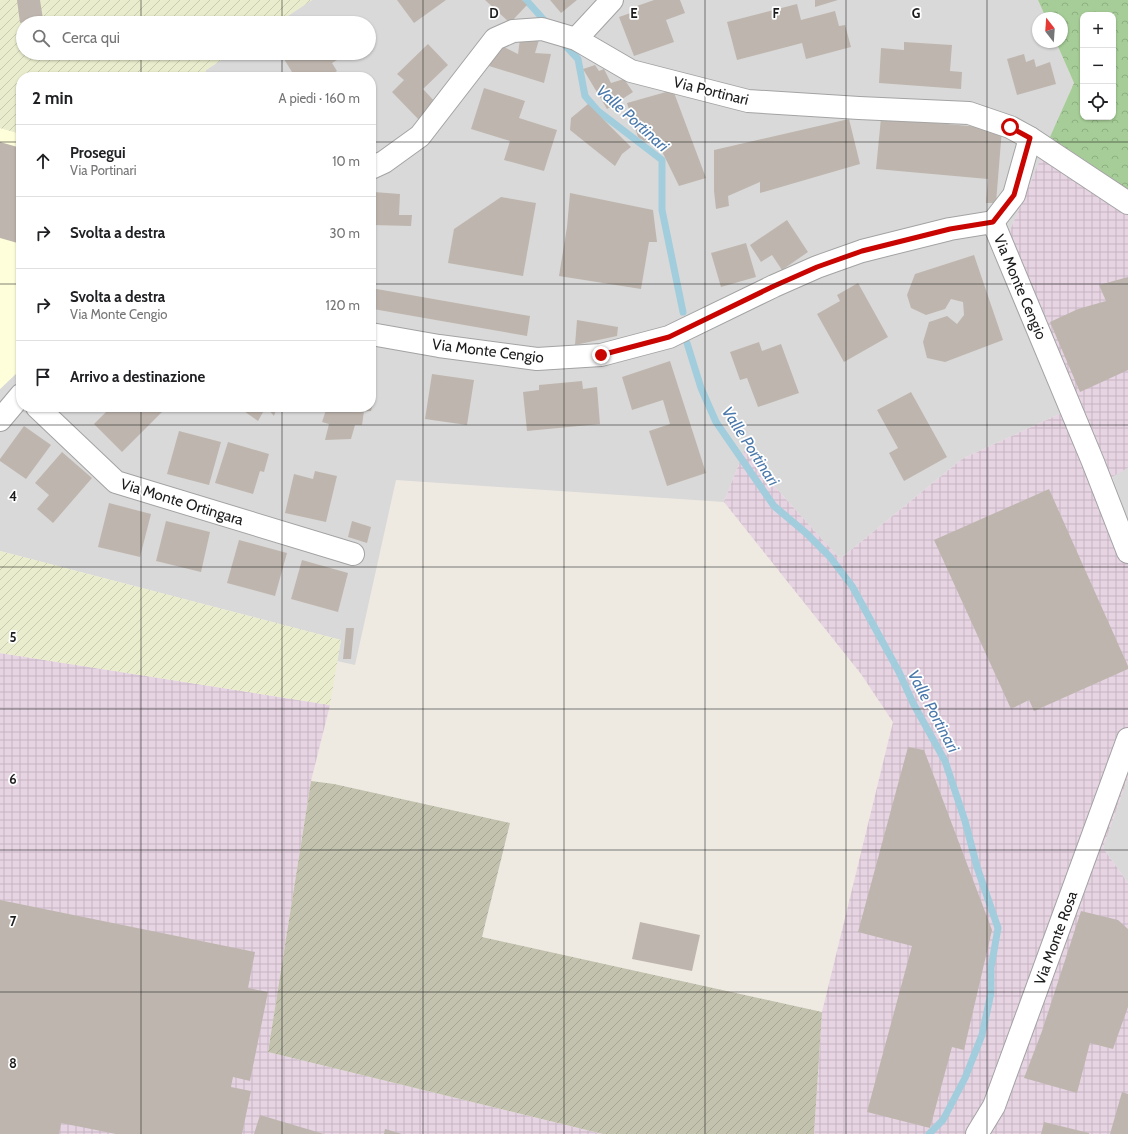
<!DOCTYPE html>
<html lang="it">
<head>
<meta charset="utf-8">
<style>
	:root { --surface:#fff; --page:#f6f6f6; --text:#202124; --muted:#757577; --line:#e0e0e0 }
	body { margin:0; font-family:Cabin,sans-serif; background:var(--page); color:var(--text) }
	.controls { position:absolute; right:12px; top:12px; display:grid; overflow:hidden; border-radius:8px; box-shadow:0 1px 3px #0004 }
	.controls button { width:36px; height:36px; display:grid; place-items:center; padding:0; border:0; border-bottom:1px solid var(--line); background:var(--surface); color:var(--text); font:20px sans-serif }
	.compass { position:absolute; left:1032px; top:12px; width:36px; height:36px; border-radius:50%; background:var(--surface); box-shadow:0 1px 3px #0004; rotate:343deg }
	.stop { position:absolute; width:12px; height:12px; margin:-9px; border:3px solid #c80501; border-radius:50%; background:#fff }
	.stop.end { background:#c80501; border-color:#fff; box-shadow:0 1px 4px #0008 }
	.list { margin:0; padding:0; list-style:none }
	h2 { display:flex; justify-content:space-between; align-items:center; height:52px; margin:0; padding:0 16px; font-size:17px }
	h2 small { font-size:13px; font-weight:400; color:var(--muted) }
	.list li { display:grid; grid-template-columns:26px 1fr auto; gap:12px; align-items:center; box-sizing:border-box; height:72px; padding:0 16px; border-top:1px solid var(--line) }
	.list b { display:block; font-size:15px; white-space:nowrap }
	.list p { margin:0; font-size:13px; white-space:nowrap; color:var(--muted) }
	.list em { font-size:13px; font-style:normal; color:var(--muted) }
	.icon { flex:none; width:22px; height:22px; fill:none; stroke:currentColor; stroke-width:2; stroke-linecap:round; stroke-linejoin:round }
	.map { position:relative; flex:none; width:1128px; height:1134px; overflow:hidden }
	.search { position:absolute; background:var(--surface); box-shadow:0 1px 3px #0004; left:16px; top:16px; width:360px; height:44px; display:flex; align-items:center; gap:10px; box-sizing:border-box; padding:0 14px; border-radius:22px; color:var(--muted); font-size:15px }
	.panel { position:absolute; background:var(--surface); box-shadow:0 1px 3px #0004; left:16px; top:72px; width:360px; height:340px; border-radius:16px }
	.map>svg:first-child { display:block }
</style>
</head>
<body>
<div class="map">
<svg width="1128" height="1134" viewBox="0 0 1128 1134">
	<defs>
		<pattern id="industrial-grid" width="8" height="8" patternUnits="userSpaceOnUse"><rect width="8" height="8" fill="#e7d4e3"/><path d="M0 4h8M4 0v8" fill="none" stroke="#c6b5c2"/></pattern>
		<pattern id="construction-furrows" width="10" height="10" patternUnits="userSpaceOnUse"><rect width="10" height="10" fill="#c2c2ae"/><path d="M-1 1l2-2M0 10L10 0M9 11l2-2" fill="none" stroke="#a6a695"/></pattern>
		<pattern id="farmland-furrows" width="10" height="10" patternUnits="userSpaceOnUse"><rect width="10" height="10" fill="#eaedcd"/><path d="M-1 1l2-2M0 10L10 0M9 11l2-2" fill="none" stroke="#c8cbaf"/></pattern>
		<pattern id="forest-crowns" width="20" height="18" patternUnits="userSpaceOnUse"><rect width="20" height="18" fill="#a6cd97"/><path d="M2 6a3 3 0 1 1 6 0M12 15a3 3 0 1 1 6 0" fill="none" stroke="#8eaf82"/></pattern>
	</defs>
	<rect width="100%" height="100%" fill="#eeeae2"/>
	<!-- residential -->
	<g fill="#dad9d9">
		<path d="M312 0H1038L1046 18H1038V42H1056L1074 83 1008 235 1079 405 962 459 840 559 774 486 746 446 724 502 396 480 355 665 337 661 341 640 0 551V389L21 369V407H371V77H204L206 70 232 53H369V23H277Z"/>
		<path d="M1128 468V522L1112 476Z"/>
		<path d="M1128 777V883L1103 848Z"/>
	</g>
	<!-- industrial -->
	<g fill="url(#industrial-grid)">
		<path d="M1050 137 1128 189V468L1112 477 1128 522V777L1103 848 1128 883V1134H814L822 1012 893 722 861 674 724 502 746 446 774 486 840 559 962 459 1079 405 1008 235Z"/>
		<path d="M0 653 330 705 311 781 268 1052 603 1134H0Z"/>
	</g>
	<!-- education -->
	<path fill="#feffda" d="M0 128 21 134V369L0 389Z"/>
	<!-- construction -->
	<path fill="url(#construction-furrows)" d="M311 781 334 784 510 823 482 937 822 1012 814 1134H603L268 1052Z"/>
	<!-- farmland -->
	<g fill="url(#farmland-furrows)">
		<path d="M0 0H312L277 23H23V53H232L206 70 204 77H21V134L0 128Z"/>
		<path d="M0 551 341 640 330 705 0 653Z"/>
	</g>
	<!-- forest -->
	<path fill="url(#forest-crowns)" fill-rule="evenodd" d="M1038 0H1128V189L1050 137 1074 83 1056 42H1062V18H1046ZM1083 15H1113V117H1083Z"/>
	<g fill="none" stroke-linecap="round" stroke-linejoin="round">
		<!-- stream -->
		<g stroke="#a2cddc" stroke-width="7">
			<path d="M526 0 544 20"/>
			<path d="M565 45 578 59 585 96 598 111 662 160V210L683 312"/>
			<path d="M687 343 701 388 716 422 774 506 806 533 830 557 852 586 899 672 913 703 945 761 965 821 977 867 998 928 991 968V993L982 1035 965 1078 943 1120 929 1134"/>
		</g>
	</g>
	<!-- building -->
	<g fill="#beb6ae">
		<path d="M17 0H40L43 19 20 23Z"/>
		<path d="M397 0H446L414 23Z"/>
		<path d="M485 0H522L527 5 510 23Z"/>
		<path d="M550 0H577L561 13Z"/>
		<path d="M654 0H680L685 13 666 20 674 42 634 56 619 17 639 10 637 6Z"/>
		<path d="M815 0H838L815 7Z"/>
		<path d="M797 4 801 20 835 11 839 26 845 25 851 47 806 59 802 43 737 60 727 22Z"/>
		<path d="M520 39 539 40 535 53 551 54 544 83 489 66 495 55 498 44 518 54Z"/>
		<path d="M904 42 952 45 950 71 962 72 961 89 879 83 881 48 904 50Z"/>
		<path d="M428 44 448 65 423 89 437 104 420 121 392 92 404 80 397 74Z"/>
		<path d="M293 53H346L347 54 332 63 337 71 327 77H295L284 59Z"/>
		<path d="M1024 54 1026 62 1034 59 1036 67 1050 62 1056 84 1017 95 1007 59Z"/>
		<path d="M595 65 599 71 604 69 611 83 624 79 633 92 607 109 583 69Z"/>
		<path d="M484 88 525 101 519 118 557 130 544 171 504 160 510 141 471 129Z"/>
		<path d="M673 90 706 178 679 186 654 135 644 141 638 137 627 103Z"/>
		<path d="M588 104 631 147 622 154 615 166 570 130 571 118Z"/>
		<path d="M881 118 1002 129 996 203H986L988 179 876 169Z"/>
		<path d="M849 119 860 164 760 193V182L728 196 729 206 716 209 714 191V150Z"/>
		<path d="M0 142 21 148V244L0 238Z"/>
		<path d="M374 192 400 194 399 215H412L411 226 371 225V206H373Z"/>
		<path d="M570 193 653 210 657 242H649L641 289 559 276 567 227Z"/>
		<path d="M501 197 536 203 523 276 448 263 454 229Z"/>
		<path d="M787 220 808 252 782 270 772 255 761 262 750 245Z"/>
		<path d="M746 243 756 277 721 287 711 253Z"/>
		<path d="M974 255 1003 340 945 362 927 358 923 342 929 322 947 316 957 324 964 315 963 302 951 299 945 309 926 315 911 308 907 295 915 274Z"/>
		<path d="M1128 277V370L1080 392 1050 322 1078 309 1106 301 1099 285Z"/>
		<path d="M858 283 888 337 844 362 817 314 840 301 837 295Z"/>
		<path d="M371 288 530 316 527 336 373 309 371 318Z"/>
		<path d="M577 320 618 327 617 336 575 345Z"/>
		<path d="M759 342 762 351 781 344 799 393 758 407 747 378 740 380 730 352Z"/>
		<path d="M670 361 706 473 667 486 649 431 670 424 663 400 632 410 622 377Z"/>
		<path d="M432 374 474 380 467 425 425 419Z"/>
		<path d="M371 378 375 383 372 407H371Z"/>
		<path d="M582 381 583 389 597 387 600 424 527 431 523 392 539 390V385Z"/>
		<path d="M911 392 947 457 904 481 889 453 898 448 877 410Z"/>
		<path d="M111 407H167L122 452 94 424Z"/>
		<path d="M238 407H277L274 416 266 407 258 421Z"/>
		<path d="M327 407H372L371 411H364L362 425H355L351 439 325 440 329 424 322 422Z"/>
		<path d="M24 426 51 445 26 479 0 461V459Z"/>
		<path d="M179 431 221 442 209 485 167 474Z"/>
		<path d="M228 442 269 454 264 472 260 471 253 494 215 483Z"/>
		<path d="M62 452 92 478 53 523 37 509 49 495 35 483Z"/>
		<path d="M315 471 337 476 326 522 285 513 294 474 313 479Z"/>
		<path d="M1049 489 1128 666V669L1034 711 1029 700 1011 709 934 540Z"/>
		<path d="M109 503 151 514 140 557 98 547Z"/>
		<path d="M166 521 210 532 201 572 156 561Z"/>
		<path d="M352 521 371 527 367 543 348 537Z"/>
		<path d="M239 540 287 553 275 596 227 583Z"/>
		<path d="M302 560 348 573 338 612 291 599Z"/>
		<path d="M346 628H354L351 659H343Z"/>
		<path d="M908 747 924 750 992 930 964 1050 952 1047 930 1128 867 1112 912 946 858 932Z"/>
		<path d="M0 900 255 952 248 988 268 992 250 1081 233 1077 231 1087 251 1091 242 1134H116L61 1123 59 1134H0Z"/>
		<path d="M1081 911 1118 920 1128 929V1007L1113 1049 1090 1043 1077 1093 1024 1078 1042 1031Z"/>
		<path d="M640 922 700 935 692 971 632 959Z"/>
		<path d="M1122 1092 1128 1094V1134H1110Z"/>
		<path d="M260 1115 324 1134H254Z"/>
		<path d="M1044 1122 1089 1133V1134H1041Z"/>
		<path d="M385 1129 402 1134H384Z"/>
	</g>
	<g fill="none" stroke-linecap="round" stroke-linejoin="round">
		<!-- minor casing -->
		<g stroke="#a3a3a3" stroke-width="24">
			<g id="minor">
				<path d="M576 39 612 0"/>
				<path d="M371 168 384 162 420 136 495 39 513 31 542 29 576 39 631 71 748 101 859 108 969 113 1010 127 1030 138 1128 203"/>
				<path d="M993 222 1014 195 1030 138"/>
				<path d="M371 334 439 346 537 359 601 355 669 337 774 286 817 267 862 251 950 229 993 222 1093 462 1128 552"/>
				<path d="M37 407 116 482 353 554"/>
				<path d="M0 420 21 395"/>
				<path d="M977 1134 994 1106 1128 739"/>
			</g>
		</g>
		<!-- minor -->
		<use href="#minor" stroke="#fff" stroke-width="22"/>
	</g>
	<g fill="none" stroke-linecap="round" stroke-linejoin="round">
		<!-- route -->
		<path stroke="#c80501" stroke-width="5" d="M601 355 669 337 774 286 817 267 862 251 950 229 993 222 1014 195 1030 138 1010 127"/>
	</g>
	<!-- grid -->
	<path fill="none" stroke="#1c1c1c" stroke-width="1" stroke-opacity="0.55" d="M141 0V23M282 0V23M423 0V1134M564 0V1134M705 0V1134M846 0V1134M987 0V1134M141 53V77M282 53V77M0 142H21M371 142H1128M0 284H21M371 284H1128M141 407V1134M282 407V1134M0 425H1128M0 567H1128M0 709H1128M0 850H1128M0 992H1128"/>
	<g text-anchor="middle" stroke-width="3.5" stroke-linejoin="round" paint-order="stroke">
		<!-- street labels -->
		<g font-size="15" fill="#1c1c1c" stroke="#fff">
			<text transform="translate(711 91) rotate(14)" y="5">Via Portinari</text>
			<text transform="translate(1020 287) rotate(67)" y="5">Via Monte Cengio</text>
			<text transform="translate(488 351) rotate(7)" y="5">Via Monte Cengio</text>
			<text transform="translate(182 502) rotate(17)" y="5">Via Monte Ortingara</text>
			<text transform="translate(1056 938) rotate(-70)" y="5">Via Monte Rosa</text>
		</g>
		<!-- water labels -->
		<g font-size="16" font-style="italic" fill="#4a78ab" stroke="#fff">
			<text transform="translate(633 118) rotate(42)" y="6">Valle Portinari</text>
			<text transform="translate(751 446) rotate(57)" y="6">Valle Portinari</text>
			<text transform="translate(934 711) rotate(62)" y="6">Valle Portinari</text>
		</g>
	</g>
	<g font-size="13" text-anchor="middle" font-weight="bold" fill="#1c1c1c" stroke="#fff" stroke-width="3.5" stroke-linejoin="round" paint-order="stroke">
		<text x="494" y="18">D</text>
		<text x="634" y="18">E</text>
		<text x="776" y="18">F</text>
		<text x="916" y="18">G</text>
		<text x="13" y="501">4</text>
		<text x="13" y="642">5</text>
		<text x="13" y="784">6</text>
		<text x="13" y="926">7</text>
		<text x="13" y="1068">8</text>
	</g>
</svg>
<div class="controls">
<button>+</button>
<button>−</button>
<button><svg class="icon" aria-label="locate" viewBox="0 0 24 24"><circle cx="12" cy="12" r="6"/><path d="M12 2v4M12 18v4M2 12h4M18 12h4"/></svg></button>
</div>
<svg class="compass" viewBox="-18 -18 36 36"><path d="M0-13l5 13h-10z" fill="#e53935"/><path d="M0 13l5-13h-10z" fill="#757577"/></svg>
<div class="stop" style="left:1010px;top:127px"></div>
<div class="stop end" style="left:601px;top:355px"></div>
<div class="search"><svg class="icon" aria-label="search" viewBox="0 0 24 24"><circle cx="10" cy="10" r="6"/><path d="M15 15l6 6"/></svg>Cerca qui</div>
<section class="panel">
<h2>2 min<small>A piedi · 160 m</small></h2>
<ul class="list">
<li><svg class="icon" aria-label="ahead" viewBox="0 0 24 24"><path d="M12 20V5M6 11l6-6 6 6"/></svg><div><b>Prosegui</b><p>Via Portinari</p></div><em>10 m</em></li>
<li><svg class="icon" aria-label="right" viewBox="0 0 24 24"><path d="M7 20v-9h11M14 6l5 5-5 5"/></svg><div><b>Svolta a destra</b></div><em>30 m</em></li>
<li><svg class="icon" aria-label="right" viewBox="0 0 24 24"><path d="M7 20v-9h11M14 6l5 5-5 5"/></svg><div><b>Svolta a destra</b><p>Via Monte Cengio</p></div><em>120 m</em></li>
<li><svg class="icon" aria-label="arrive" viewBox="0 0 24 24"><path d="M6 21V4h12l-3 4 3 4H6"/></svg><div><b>Arrivo a destinazione</b></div></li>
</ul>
</section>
</div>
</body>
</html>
